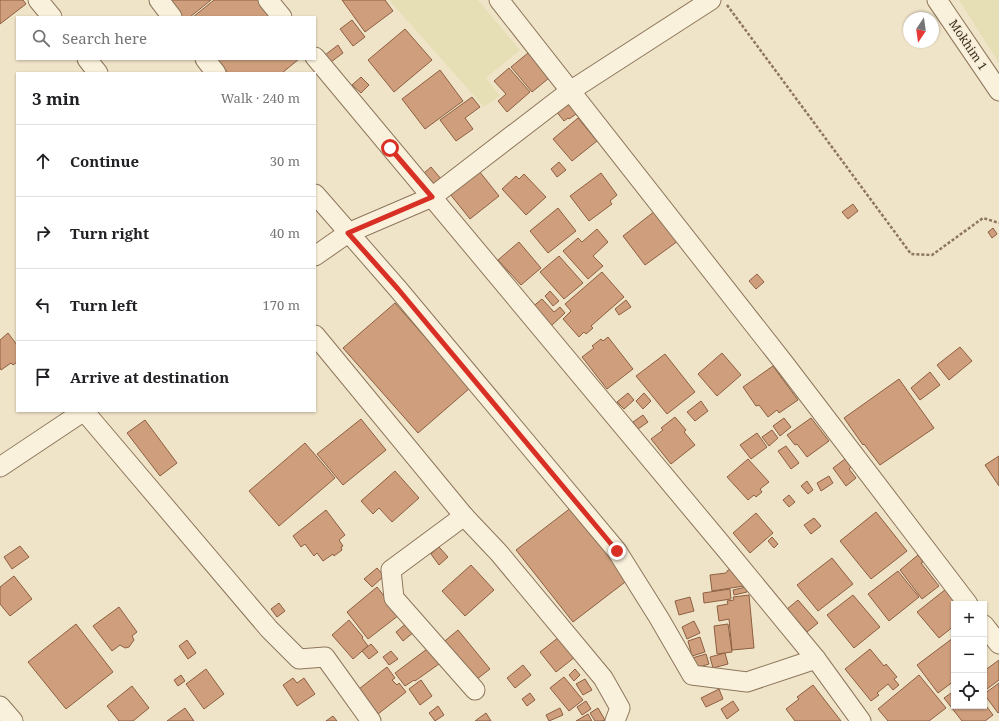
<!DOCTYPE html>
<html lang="en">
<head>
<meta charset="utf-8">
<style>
	:root { --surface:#fff; --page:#f6f6f6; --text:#202124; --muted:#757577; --line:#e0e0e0 }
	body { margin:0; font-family:"Noto Serif",serif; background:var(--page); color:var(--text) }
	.controls { position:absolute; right:12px; bottom:12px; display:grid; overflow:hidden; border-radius:0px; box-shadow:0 1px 3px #0004 }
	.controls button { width:36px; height:36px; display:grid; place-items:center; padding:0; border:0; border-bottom:1px solid var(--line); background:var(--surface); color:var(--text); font:20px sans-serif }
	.compass { position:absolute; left:903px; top:12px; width:36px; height:36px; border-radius:50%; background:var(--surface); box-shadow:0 1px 3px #0004; rotate:193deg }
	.stop { position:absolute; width:12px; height:12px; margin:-9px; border:3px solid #d93025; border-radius:50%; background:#fff }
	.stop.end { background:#d93025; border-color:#fff; box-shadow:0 1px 4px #0008 }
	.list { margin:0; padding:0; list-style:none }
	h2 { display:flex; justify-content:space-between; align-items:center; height:52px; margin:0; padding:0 16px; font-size:17px }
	h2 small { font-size:13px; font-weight:400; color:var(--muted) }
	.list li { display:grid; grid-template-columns:26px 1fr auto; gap:12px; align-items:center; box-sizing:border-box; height:72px; padding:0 16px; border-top:1px solid var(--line) }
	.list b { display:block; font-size:15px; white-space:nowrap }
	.list em { font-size:13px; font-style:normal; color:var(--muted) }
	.icon { flex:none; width:22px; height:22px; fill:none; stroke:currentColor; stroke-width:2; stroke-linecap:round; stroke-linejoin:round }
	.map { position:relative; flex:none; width:999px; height:721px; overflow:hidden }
	.search { position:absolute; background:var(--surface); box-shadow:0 1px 3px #0004; left:16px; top:16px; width:300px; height:44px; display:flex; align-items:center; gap:10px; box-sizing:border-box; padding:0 14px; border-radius:0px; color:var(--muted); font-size:15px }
	.panel { position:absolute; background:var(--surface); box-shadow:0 1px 3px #0004; left:16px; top:72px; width:300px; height:340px; border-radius:0px }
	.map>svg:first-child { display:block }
</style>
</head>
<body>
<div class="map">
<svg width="999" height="721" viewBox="0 0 999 721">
	<rect width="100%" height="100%" fill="#f0e4c8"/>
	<!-- farmland -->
	<g fill="#e6deb5">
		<path d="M389 0H478L520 50 486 78 500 96 484 107Z"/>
		<path d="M959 0H999V63Z"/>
	</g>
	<!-- building -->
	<g fill="#cf9f7d" stroke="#8d5f41">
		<path d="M0 0H23L26 4 0 24Z"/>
		<path d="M168 0H211L190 17H181Z"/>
		<path d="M214 0H259L273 17H193Z"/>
		<path d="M342 0H385L393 11 365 32Z"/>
		<path d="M352 20 365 37 353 46 340 29Z"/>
		<path d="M405 29 432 60 394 92 368 60Z"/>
		<path d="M338 45 343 53 331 62 325 55Z"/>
		<path d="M528 53 549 78 532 92 511 67Z"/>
		<path d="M217 59H299L282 73H228Z"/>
		<path d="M509 68 530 92 507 112 498 101 506 94 494 81Z"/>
		<path d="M440 70 463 101 425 129 402 99Z"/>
		<path d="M361 77 369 85 361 93 352 85Z"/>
		<path d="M472 97 480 107 465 118 473 129 456 141 440 120Z"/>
		<path d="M569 99 579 112 569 119 568 118 564 121 555 110Z"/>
		<path d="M578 118 597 141 572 161 553 139Z"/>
		<path d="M559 162 566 170 557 177 551 169Z"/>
		<path d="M431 167 442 180 435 185 424 173Z"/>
		<path d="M479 171 499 196 470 219 450 194Z"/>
		<path d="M601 173 617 195 610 201 612 204 589 221 570 196Z"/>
		<path d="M524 174 546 197 526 215 502 189 516 176 519 179Z"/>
		<path d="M853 204 858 211 848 219 842 212Z"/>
		<path d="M558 208 576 231 548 253 530 231Z"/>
		<path d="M655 211 678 241 645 265 623 236Z"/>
		<path d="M993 228 997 234 992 238 988 232Z"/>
		<path d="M597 229 608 242 593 256 603 266 588 279 563 251 578 238 582 242Z"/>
		<path d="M519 242 541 268 521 285 498 260Z"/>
		<path d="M559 256 583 283 564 299 540 272Z"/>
		<path d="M602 272 624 297 591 326 593 328 586 334 584 332 579 337 563 319 571 311 565 304Z"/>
		<path d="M757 274 764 282 756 289 749 281Z"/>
		<path d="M550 291 559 301 553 306 545 296Z"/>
		<path d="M542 299 554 312 560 307 565 313 551 326 531 308Z"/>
		<path d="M626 300 631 307 619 315 615 309Z"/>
		<path d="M395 303 470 388 418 433 343 348Z"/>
		<path d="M8 333 17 345V362L13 365 11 363 1 370 0 368V340Z"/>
		<path d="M608 337 633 369 607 389 582 357 594 348 592 346 601 339 603 341Z"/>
		<path d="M960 347 972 361 949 380 937 365Z"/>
		<path d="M722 353 741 375 717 396 698 374Z"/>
		<path d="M665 354 695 392 667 414 636 376Z"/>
		<path d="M773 366 798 400 779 413 777 410 768 417 759 405 756 406 743 387Z"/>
		<path d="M930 372 940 385 920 400 911 388Z"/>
		<path d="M899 379 934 428 880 465 864 444 863 445 844 418Z"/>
		<path d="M628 393 634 400 624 409 617 402Z"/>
		<path d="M644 393 651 401 643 409 636 401Z"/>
		<path d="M701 401 708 411 695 421 687 412Z"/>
		<path d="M643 415 648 422 638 429 633 422Z"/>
		<path d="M675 417 686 430 684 432 695 445 671 464 651 439 663 430 661 428Z"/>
		<path d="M784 418 791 427 780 436 773 426Z"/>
		<path d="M811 418 829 441 807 457 797 444 795 445 787 435Z"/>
		<path d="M361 419 386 450 343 485 317 454Z"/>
		<path d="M145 420 177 463 160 476 127 433Z"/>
		<path d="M772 430 778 438 769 446 762 437Z"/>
		<path d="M757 433 767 447 751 459 740 445Z"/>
		<path d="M305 443 335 478 279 526 249 491Z"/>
		<path d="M786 446 799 463 791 469 778 451Z"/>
		<path d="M999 456V486L985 465Z"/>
		<path d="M748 459 769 482 760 489 762 492 756 497 754 495 748 500 727 477Z"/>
		<path d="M845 459 851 467 849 469 856 478 846 486 833 468Z"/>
		<path d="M395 471 419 498 392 522 379 508 373 514 361 501Z"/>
		<path d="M829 476 833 483 821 491 817 483Z"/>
		<path d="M807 481 813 490 808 494 801 486Z"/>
		<path d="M789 495 795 502 789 507 783 500Z"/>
		<path d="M572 507 629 579 573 622 516 550Z"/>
		<path d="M326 510 345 535 339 540 343 546 341 547 342 550 334 556 333 554 323 561 317 553 314 556 305 544 301 547 293 536Z"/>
		<path d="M876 512 907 551 871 579 840 541Z"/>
		<path d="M756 513 773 533 750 553 733 533Z"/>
		<path d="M814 518 821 526 811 534 804 525Z"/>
		<path d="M772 537 778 544 774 548 768 541Z"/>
		<path d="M20 546 29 557 12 569 4 557Z"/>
		<path d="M439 547 448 557 439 565 431 554Z"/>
		<path d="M918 555 923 562 921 563 939 586 922 599 900 570Z"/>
		<path d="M832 558 853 584 818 611 797 585Z"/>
		<path d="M471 565 494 590 465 616 442 591Z"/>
		<path d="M377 568 384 576 372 587 364 579Z"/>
		<path d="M738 568 744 586 712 591 710 575 726 573 728 570Z"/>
		<path d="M898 571 919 597 889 621 868 594Z"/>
		<path d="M14 576 32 599 10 616 0 604V587Z"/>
		<path d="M377 587 399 615 368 639 347 612Z"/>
		<path d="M746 587 747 592 734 595 733 590Z"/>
		<path d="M730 589 731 599 704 603 703 593Z"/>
		<path d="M946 589 957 604H954V626L939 638 917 612Z"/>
		<path d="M749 595 754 648 732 650 729 619 719 621 717 606 728 604 727 601 734 600 733 597Z"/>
		<path d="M853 595 880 627 854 648 827 615Z"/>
		<path d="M690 597 694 611 679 615 675 601Z"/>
		<path d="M798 600 818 623 807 632 787 609Z"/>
		<path d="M279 603 285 611 277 617 271 609Z"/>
		<path d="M119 607 137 632 132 636 134 640 129 647 125 648 120 645 112 651 93 626Z"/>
		<path d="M349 620 363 637 362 638 368 646 353 659 332 635Z"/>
		<path d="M694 621 700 633 687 639 682 627Z"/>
		<path d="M408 622 415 631 403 641 396 632Z"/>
		<path d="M76 624 113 672 66 709 28 662Z"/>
		<path d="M728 624 732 652 717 654 714 626Z"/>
		<path d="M458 630 490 669 472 683 440 645Z"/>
		<path d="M559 637 575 657 556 672 540 652Z"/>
		<path d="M700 637 705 652 692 656 688 641Z"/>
		<path d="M953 638 954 640V681L938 693 917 665Z"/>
		<path d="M187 640 196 653 188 659 179 646Z"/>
		<path d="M371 644 378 652 369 659 362 651Z"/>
		<path d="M427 649 439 664 415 681 414 680 405 686 395 673Z"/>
		<path d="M870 649 884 666 886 664 897 677 894 679 899 685 893 690 888 684 877 693 879 695 871 701 845 669Z"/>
		<path d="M391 651 398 659 389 665 383 657Z"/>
		<path d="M725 653 728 664 713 668 710 657Z"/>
		<path d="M706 654 709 664 696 668 692 658Z"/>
		<path d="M999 660V680L987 689 984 685V671Z"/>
		<path d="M523 665 531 675 515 688 507 678Z"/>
		<path d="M387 667 395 678 392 680 397 685 399 683 406 692 378 714 359 689Z"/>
		<path d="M206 669 224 694 204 709 186 684Z"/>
		<path d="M575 669 580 675 574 681 569 675Z"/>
		<path d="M181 675 185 681 178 686 174 680Z"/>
		<path d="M919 675 946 708 929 721H888L878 709Z"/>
		<path d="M564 677 583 700 569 711 550 688Z"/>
		<path d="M293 678 297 683 304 678 315 694 297 706 283 685Z"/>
		<path d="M585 679 592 690 583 695 576 684Z"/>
		<path d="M421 680 432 696 420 705 409 689Z"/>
		<path d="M999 683V712L998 713 984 694Z"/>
		<path d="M813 685 841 721H795L786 709 799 699 797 697Z"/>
		<path d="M132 686 149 708 133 721H119L107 706Z"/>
		<path d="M719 689 723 699 706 707 701 698Z"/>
		<path d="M954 691V706H984V703L993 715 985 721H962L944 698Z"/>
		<path d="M530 693 535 700 527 706 522 699Z"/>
		<path d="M586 701 591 709 582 715 577 707Z"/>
		<path d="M733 701 739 710 727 719 721 709Z"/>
		<path d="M438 706 444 715 435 721 429 713Z"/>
		<path d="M185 708 194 721H167Z"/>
		<path d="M560 708 563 715 549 721 546 715Z"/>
		<path d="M598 708 605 720 602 721H595L590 713Z"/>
		<path d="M486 713 491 721H475Z"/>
		<path d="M588 714 592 721H576Z"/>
		<path d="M333 716 337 721H326Z"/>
	</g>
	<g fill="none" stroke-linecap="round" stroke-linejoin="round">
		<!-- minor casing -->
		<g stroke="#8d765c" stroke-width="21">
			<g id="minor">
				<path d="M38 0 52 17"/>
				<path d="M159 0 172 17"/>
				<path d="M268 0 282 17"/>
				<path d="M499 0 784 363 968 604"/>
				<path d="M937 0 999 91"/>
				<path d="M315 57 728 552 816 659 861 721"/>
				<path d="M87 59 98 73"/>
				<path d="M205 59 216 73"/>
				<path d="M315 194 398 289 617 551 659 618 692 675 747 682 816 659"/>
				<path d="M315 256 348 233 432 197 570 91 711 0"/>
				<path d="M315 335 464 516 499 553 603 678 620 708 615 721"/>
				<path d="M84 411 269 629 299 659 325 657 371 721"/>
				<path d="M0 467 84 411"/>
				<path d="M464 516 391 570 394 598 475 690"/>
				<path d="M984 625 999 644"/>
				<path d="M0 706 13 721"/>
			</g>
		</g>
		<!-- path -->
		<path stroke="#8d765c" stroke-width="2.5" stroke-dasharray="3 2" stroke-linecap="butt" d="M727 5 911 254 932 255 983 218 999 223"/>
		<!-- minor -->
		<use href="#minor" stroke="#faf1dc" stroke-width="19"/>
	</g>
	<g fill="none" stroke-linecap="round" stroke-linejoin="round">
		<!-- route -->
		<path stroke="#d93025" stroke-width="5" d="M390 148 432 197 348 233 398 289 617 551"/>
	</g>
	<g text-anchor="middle" stroke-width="3" stroke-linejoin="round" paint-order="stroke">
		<!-- street labels -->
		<g font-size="12" fill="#3d2e20" stroke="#f7eed8">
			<text transform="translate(968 45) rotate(56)" y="4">Mokhim 1</text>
		</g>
	</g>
</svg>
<div class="controls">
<button>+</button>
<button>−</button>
<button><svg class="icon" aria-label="locate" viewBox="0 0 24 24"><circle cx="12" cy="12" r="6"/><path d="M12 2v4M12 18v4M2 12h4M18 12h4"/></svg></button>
</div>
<svg class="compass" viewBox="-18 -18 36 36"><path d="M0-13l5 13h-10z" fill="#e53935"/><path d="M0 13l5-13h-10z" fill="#757577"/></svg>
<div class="stop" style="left:390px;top:148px"></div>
<div class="stop end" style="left:617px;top:551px"></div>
<div class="search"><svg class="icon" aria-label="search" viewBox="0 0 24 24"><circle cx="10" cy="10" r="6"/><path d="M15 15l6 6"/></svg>Search here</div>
<section class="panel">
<h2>3 min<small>Walk · 240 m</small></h2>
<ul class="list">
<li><svg class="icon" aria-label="ahead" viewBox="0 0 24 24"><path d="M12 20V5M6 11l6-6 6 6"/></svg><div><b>Continue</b></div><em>30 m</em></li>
<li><svg class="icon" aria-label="right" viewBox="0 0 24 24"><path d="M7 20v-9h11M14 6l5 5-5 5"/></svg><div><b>Turn right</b></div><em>40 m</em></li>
<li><svg class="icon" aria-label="left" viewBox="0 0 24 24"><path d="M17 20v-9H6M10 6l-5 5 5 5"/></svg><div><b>Turn left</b></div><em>170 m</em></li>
<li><svg class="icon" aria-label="arrive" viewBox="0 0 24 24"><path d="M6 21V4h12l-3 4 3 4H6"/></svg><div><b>Arrive at destination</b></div></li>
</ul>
</section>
</div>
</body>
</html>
